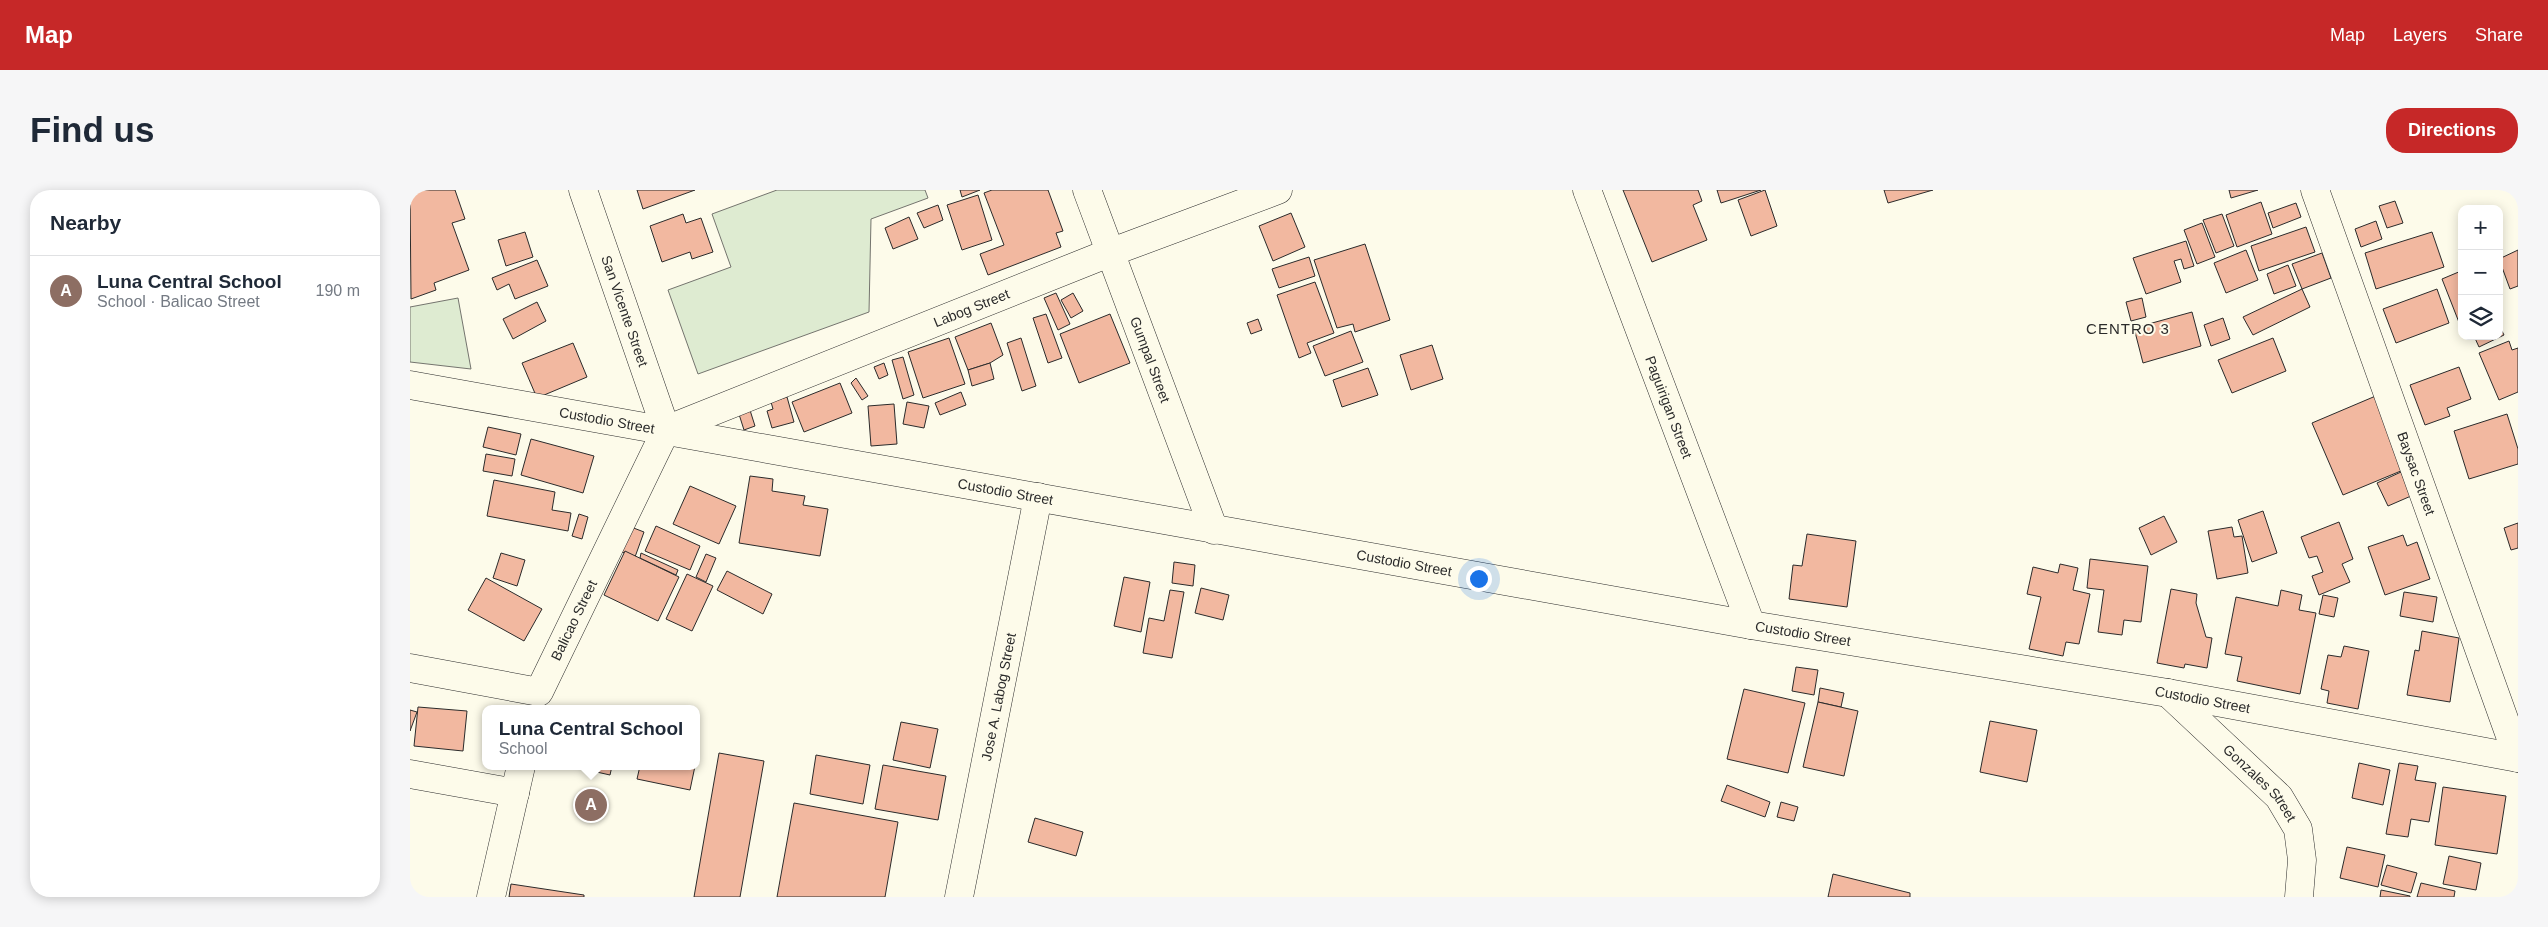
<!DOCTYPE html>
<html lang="en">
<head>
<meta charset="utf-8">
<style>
	:root { --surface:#fff; --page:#f6f6f7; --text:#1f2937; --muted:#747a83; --line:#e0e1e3; --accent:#c62828 }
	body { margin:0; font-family:Helvetica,sans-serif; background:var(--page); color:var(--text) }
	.controls { position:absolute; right:15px; top:15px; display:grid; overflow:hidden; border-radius:10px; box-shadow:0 2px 12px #0003 }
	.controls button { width:45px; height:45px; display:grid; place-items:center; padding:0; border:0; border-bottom:1px solid var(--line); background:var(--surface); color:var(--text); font:25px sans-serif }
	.you { position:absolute; left:1068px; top:388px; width:18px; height:18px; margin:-12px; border:4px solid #fff; border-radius:50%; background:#1a73e8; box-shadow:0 0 0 8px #1a73e833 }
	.badge { display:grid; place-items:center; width:32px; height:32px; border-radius:50%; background:var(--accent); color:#fff; font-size:16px; font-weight:700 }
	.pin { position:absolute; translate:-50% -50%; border:2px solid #fff; box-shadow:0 1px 5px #0006 }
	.popup { position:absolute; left:72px; top:515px; width:218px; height:65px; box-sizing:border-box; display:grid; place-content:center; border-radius:10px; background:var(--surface); filter:drop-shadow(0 1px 4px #0005); font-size:16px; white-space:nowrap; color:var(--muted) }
	.popup b { font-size:19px; color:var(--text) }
	.popup::after { content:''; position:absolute; left:50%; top:100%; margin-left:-10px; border:10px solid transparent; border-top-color:var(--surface) }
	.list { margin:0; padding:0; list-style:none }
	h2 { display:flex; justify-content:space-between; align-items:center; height:65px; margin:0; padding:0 20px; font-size:21px }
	h2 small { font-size:16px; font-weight:400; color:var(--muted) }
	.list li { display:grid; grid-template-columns:32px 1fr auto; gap:15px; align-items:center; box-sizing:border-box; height:70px; padding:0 20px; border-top:1px solid var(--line) }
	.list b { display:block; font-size:19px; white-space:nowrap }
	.list p { margin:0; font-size:16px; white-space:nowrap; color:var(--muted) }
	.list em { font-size:16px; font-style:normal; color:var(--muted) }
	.icon { flex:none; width:28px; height:28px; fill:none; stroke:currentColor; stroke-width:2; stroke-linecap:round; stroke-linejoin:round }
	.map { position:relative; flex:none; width:2108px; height:707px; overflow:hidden; border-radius:20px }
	header { display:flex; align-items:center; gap:30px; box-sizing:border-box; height:70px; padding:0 25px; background:var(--accent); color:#fff }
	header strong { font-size:24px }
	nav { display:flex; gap:28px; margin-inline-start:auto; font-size:18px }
	.intro { display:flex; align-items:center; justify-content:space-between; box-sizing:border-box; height:120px; padding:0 30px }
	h1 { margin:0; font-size:35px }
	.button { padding:12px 22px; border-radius:20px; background:var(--accent); color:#fff; font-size:18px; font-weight:700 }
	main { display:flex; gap:30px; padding:0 30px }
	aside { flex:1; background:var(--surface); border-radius:20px; box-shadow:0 2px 12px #0003 }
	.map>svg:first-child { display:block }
</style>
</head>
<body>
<header>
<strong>Map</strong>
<nav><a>Map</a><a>Layers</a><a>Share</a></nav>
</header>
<div class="intro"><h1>Find us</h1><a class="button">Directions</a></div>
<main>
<aside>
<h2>Nearby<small></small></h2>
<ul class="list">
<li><span class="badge" style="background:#8d6e63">A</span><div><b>Luna Central School</b><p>School · Balicao Street</p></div><em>190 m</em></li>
</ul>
</aside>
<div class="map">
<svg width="2108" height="707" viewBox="0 0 2108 707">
	<rect width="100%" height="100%" fill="#fdfbea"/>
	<!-- green -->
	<g fill="#deebd1" stroke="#74746e">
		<path d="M367 0H515L518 8 461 29 459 122 288 184 258 100 321 77 302 24Z"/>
		<path d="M48 108 61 179 0 172V117Z"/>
	</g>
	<!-- building -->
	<g fill="#f2b8a0" stroke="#2b2b2b">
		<path d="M0 0H45L55 29 42 33 59 80 24 93 26 100 1 109Z"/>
		<path d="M227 0H285L233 19Z"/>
		<path d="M550 0H570L552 7Z"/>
		<path d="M582 0H638L653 41 646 43 651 57 578 85 570 64 594 55 574 3Z"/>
		<path d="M1213 0H1288L1292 11 1283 15 1297 50 1242 72Z"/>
		<path d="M1307 0H1351L1311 13Z"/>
		<path d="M1355 0 1367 36 1341 46 1328 10Z"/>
		<path d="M1474 0H1523L1478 13Z"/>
		<path d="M1819 0H1848L1821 8Z"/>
		<path d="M568 5 582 50 552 60 537 15Z"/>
		<path d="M1985 11 1993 33 1977 38 1969 16Z"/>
		<path d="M1851 12 1862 44 1827 57 1816 25Z"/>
		<path d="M1886 13 1891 27 1863 38 1858 23Z"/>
		<path d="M528 15 533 30 514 38 507 23Z"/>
		<path d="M881 23 895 57 863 71 849 36Z"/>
		<path d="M273 24 276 33 291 28 303 62 282 69 280 62 252 72 240 36Z"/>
		<path d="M1812 24 1824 56 1806 63 1793 30Z"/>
		<path d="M499 27 508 49 483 59 475 38Z"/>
		<path d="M1966 31 1972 49 1951 57 1945 39Z"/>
		<path d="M1792 33 1805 67 1787 74 1774 40Z"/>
		<path d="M1896 37 1905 62 1849 81 1841 56Z"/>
		<path d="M115 42 123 67 96 76 88 50Z"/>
		<path d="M2022 42 2034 77 1966 99 1955 63Z"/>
		<path d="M1776 51 1784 76 1774 79 1771 69 1764 71 1771 92 1736 104 1723 68Z"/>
		<path d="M955 54 980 130 945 142 943 134 927 138 904 70Z"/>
		<path d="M1836 60 1848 90 1816 103 1804 73Z"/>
		<path d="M2108 60V96L2100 99 2089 69Z"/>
		<path d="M1912 63 1921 88 1892 99 1882 74Z"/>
		<path d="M899 67 905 86 869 98 862 79Z"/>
		<path d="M127 70 138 96 105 109 99 94 87 100 82 88Z"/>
		<path d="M1878 75 1886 96 1864 104 1857 84Z"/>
		<path d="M2051 81 2052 83V140L2032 89Z"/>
		<path d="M905 92 924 143 897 153 901 163 889 168 867 105Z"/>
		<path d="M1892 99 1900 117 1843 145 1833 127Z"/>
		<path d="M2027 99 2039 133 1986 153 1973 119Z"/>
		<path d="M646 103 660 134 648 140 634 108Z"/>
		<path d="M663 103 673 121 661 128 651 110Z"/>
		<path d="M1732 108 1736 127 1721 131 1716 112Z"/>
		<path d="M127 112 136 131 103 149 93 129Z"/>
		<path d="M1782 122 1791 156 1733 173 1724 138Z"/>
		<path d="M636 124 652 168 638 173 623 128Z"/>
		<path d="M700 124 720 173 669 193 650 144Z"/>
		<path d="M1813 128 1820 149 1801 156 1794 135Z"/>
		<path d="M848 129 852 140 841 144 837 133Z"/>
		<path d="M581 133 593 165 580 173 558 180 545 147Z"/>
		<path d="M2089 135 2094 145 2069 157 2064 146H2089Z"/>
		<path d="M941 141 953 172 915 186 903 156Z"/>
		<path d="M539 148 555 194 513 208 498 162Z"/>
		<path d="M611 148 626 196 612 201 597 153Z"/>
		<path d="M1863 148 1876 181 1822 203 1808 170Z"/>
		<path d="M2099 151 2102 160 2108 158V202L2089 210 2069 163Z"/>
		<path d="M163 153 177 187 127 208 112 173Z"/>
		<path d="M1022 155 1033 189 1001 200 990 165Z"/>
		<path d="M493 167 504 205 493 209 482 170Z"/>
		<path d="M474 173 478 185 469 189 464 177Z"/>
		<path d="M580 173 584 189 562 196 558 180Z"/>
		<path d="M2049 177 2061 209 2037 218 2040 226 2015 235 2000 195Z"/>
		<path d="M958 178 968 205 932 217 923 190Z"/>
		<path d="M446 188 458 206 452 210 441 193Z"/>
		<path d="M430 193 442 223 394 242 382 212Z"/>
		<path d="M551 202 556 215 530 225 525 213Z"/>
		<path d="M1968 205 1998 278 1933 305 1902 233Z"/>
		<path d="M377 207 384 232 362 238 357 221 363 219 361 212Z"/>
		<path d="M497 212 519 216 514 238 493 234Z"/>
		<path d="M484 214 487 254 461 256 458 216Z"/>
		<path d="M339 217 345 236 334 240 328 221Z"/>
		<path d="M2097 224 2108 259V274L2059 289 2044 241Z"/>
		<path d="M78 237 111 244 106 265 73 257Z"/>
		<path d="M121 249 184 266 173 303 111 285Z"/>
		<path d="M76 264 105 269 102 286 73 281Z"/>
		<path d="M1991 282 2001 306 1978 316 1967 293Z"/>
		<path d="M340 286 363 289 362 301 395 306 393 315 418 319 410 366 329 353Z"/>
		<path d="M84 290 145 302 142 320 161 323 158 341 77 326Z"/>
		<path d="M280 296 326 316 309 354 263 334Z"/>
		<path d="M1853 321 1867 363 1842 372 1828 330Z"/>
		<path d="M169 324 178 327 172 349 162 346Z"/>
		<path d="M1754 326 1767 352 1741 365 1729 338Z"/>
		<path d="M1929 332 1943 369 1932 374 1940 392 1909 405 1902 386 1913 382 1907 366 1899 368 1891 347Z"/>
		<path d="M2108 333V358L2101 360 2094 338Z"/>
		<path d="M246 336 290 356 280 380 235 361Z"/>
		<path d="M221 337 234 342 225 367 212 362Z"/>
		<path d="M1822 337 1824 347 1832 346 1838 383 1807 389 1798 341Z"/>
		<path d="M1397 344 1446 351 1437 417 1379 409 1383 375 1392 376Z"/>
		<path d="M1993 345 1997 356 2007 352 2020 389 1975 405 1958 357Z"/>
		<path d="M215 361 269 387 248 431 194 405Z"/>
		<path d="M91 363 115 370 107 396 83 388Z"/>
		<path d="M231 363 268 380 266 385 230 368Z"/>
		<path d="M296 364 306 368 296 392 286 387Z"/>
		<path d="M1680 369 1738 376 1731 432 1714 430 1712 445 1688 442 1694 400 1677 398Z"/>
		<path d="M764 372 785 375 783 396 762 393Z"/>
		<path d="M1650 374 1668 378 1663 400 1680 404 1669 454 1656 452 1653 466 1619 459 1631 407 1617 404 1623 377 1648 383Z"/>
		<path d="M317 381 362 404 353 424 307 400Z"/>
		<path d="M277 384 303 396 282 441 256 429Z"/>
		<path d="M714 387 740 392 731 442 704 436Z"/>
		<path d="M76 388 132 419 114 451 58 420Z"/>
		<path d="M791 398 819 405 813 430 785 423Z"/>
		<path d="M1761 399 1787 404 1786 413 1796 447 1802 448 1797 478 1775 474 1774 478 1747 473Z"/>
		<path d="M760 400 774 402 762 468 733 463 739 428 754 431Z"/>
		<path d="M1871 400 1892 405 1889 420 1906 423 1890 504 1827 491 1832 467 1815 464 1826 407 1868 416Z"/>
		<path d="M1994 402 2027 407 2023 432 1990 426Z"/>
		<path d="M1913 405 1928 408 1924 427 1909 424Z"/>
		<path d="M2012 441 2049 448 2040 512 1997 505 2005 460 2009 461Z"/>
		<path d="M1934 456 1959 461 1948 519 1917 513 1919 501 1911 499 1918 465 1931 467Z"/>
		<path d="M1386 477 1408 480 1404 505 1382 501Z"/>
		<path d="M1410 498 1434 503 1431 517 1408 512Z"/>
		<path d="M1334 499 1395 513 1378 583 1317 569Z"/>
		<path d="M1408 512 1448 521 1434 586 1393 577Z"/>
		<path d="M8 517 57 521 53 561 4 556Z"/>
		<path d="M0 520 7 522 0 541Z"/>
		<path d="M1580 531 1627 540 1617 592 1570 582Z"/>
		<path d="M491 532 528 539 520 578 483 570Z"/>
		<path d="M309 563 354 571 330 707H284Z"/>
		<path d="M406 565 460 575 453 614 400 604Z"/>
		<path d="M1949 573 1980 580 1973 615 1942 608Z"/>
		<path d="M1989 573 2008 576 2005 590 2026 593 2019 632 2001 629 1998 647 1976 644Z"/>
		<path d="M473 575 536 586 528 630 465 619Z"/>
		<path d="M160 576H202L200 585Z"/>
		<path d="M230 576H285L280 600 227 589Z"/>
		<path d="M1317 595 1360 612 1355 627 1311 611Z"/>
		<path d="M2033 597 2096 606 2087 664 2025 655Z"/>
		<path d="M1371 612 1388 617 1384 631 1367 627Z"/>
		<path d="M384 613 488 632 475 707H367Z"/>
		<path d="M625 628 673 642 666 666 618 652Z"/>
		<path d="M1937 657 1975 665 1968 697 1930 688Z"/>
		<path d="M2039 666 2071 673 2066 700 2033 694Z"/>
		<path d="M1977 675 2007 683 2001 703 1971 695Z"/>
		<path d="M1423 684 1500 703V707H1418Z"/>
		<path d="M2011 693 2045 701 2044 707H2007Z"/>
		<path d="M101 694 174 705V707H99Z"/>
		<path d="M1971 700 2000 706V707H1970Z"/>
	</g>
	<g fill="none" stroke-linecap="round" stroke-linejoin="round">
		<!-- minor casing -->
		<g stroke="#2b2b2b" stroke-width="29">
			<g id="minor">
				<path id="s1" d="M173 0 256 240"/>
				<path id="s2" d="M677 0 804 340"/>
				<path id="s3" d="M1177 0 1341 435"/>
				<path id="s4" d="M1905 0 2108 568"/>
				<path id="s5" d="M0 195 1341 435 1758 503 2108 568"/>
				<path id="s6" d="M256 240 699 63 868 0"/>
				<path id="s7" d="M0 478 129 502 256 240"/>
				<path id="s8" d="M1758 503 1869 607 1888 639 1892 670 1889 707"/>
				<path d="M0 584 105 603"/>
				<path d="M81 707 111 576"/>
				<path id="s9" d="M549 707 628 307"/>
			</g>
		</g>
		<!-- minor -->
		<use href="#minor" stroke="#fdfbea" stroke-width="28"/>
	</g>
	<g text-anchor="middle" stroke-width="4" stroke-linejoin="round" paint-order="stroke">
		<!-- street labels -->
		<g font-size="14" fill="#2b2b2b" stroke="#fdfbea">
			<text dy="5" stroke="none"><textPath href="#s6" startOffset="329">Labog Street</textPath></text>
			<text dy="5" stroke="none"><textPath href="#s1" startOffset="128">San Vicente Street</textPath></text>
			<text dy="5" stroke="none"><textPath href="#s2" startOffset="181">Gumpal Street</textPath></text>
			<text dy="5" stroke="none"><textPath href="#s3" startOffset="232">Paguirigan Street</textPath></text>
			<text dy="5" stroke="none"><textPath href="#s5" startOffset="200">Custodio Street</textPath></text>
			<text dy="5" stroke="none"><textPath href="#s4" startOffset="301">Baysac Street</textPath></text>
			<text dy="5" stroke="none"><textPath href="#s5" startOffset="605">Custodio Street</textPath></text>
			<text dy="5" stroke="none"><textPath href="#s5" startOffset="1010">Custodio Street</textPath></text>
			<text dy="5" stroke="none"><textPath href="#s7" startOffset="211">Balicao Street</textPath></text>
			<text dy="5" stroke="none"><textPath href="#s5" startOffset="1415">Custodio Street</textPath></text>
			<text dy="5" stroke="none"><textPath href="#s9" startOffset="204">Jose A. Labog Street</textPath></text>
			<text dy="5" stroke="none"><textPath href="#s5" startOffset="1820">Custodio Street</textPath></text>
			<text dy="5" stroke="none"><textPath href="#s8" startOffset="129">Gonzales Street</textPath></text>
		</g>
		<!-- neighbourhood labels -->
		<g font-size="15" letter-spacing="1" fill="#2b2b2b" stroke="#fdfbea">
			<text x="1718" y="144">CENTRO 3</text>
		</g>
	</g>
</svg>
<div class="controls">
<button>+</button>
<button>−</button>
<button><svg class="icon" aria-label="layers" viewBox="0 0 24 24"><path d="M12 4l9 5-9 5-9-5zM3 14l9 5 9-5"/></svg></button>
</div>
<div class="you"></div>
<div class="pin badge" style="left:181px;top:615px;background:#8d6e63">A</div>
<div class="popup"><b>Luna Central School</b>School</div>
</div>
</main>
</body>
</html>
